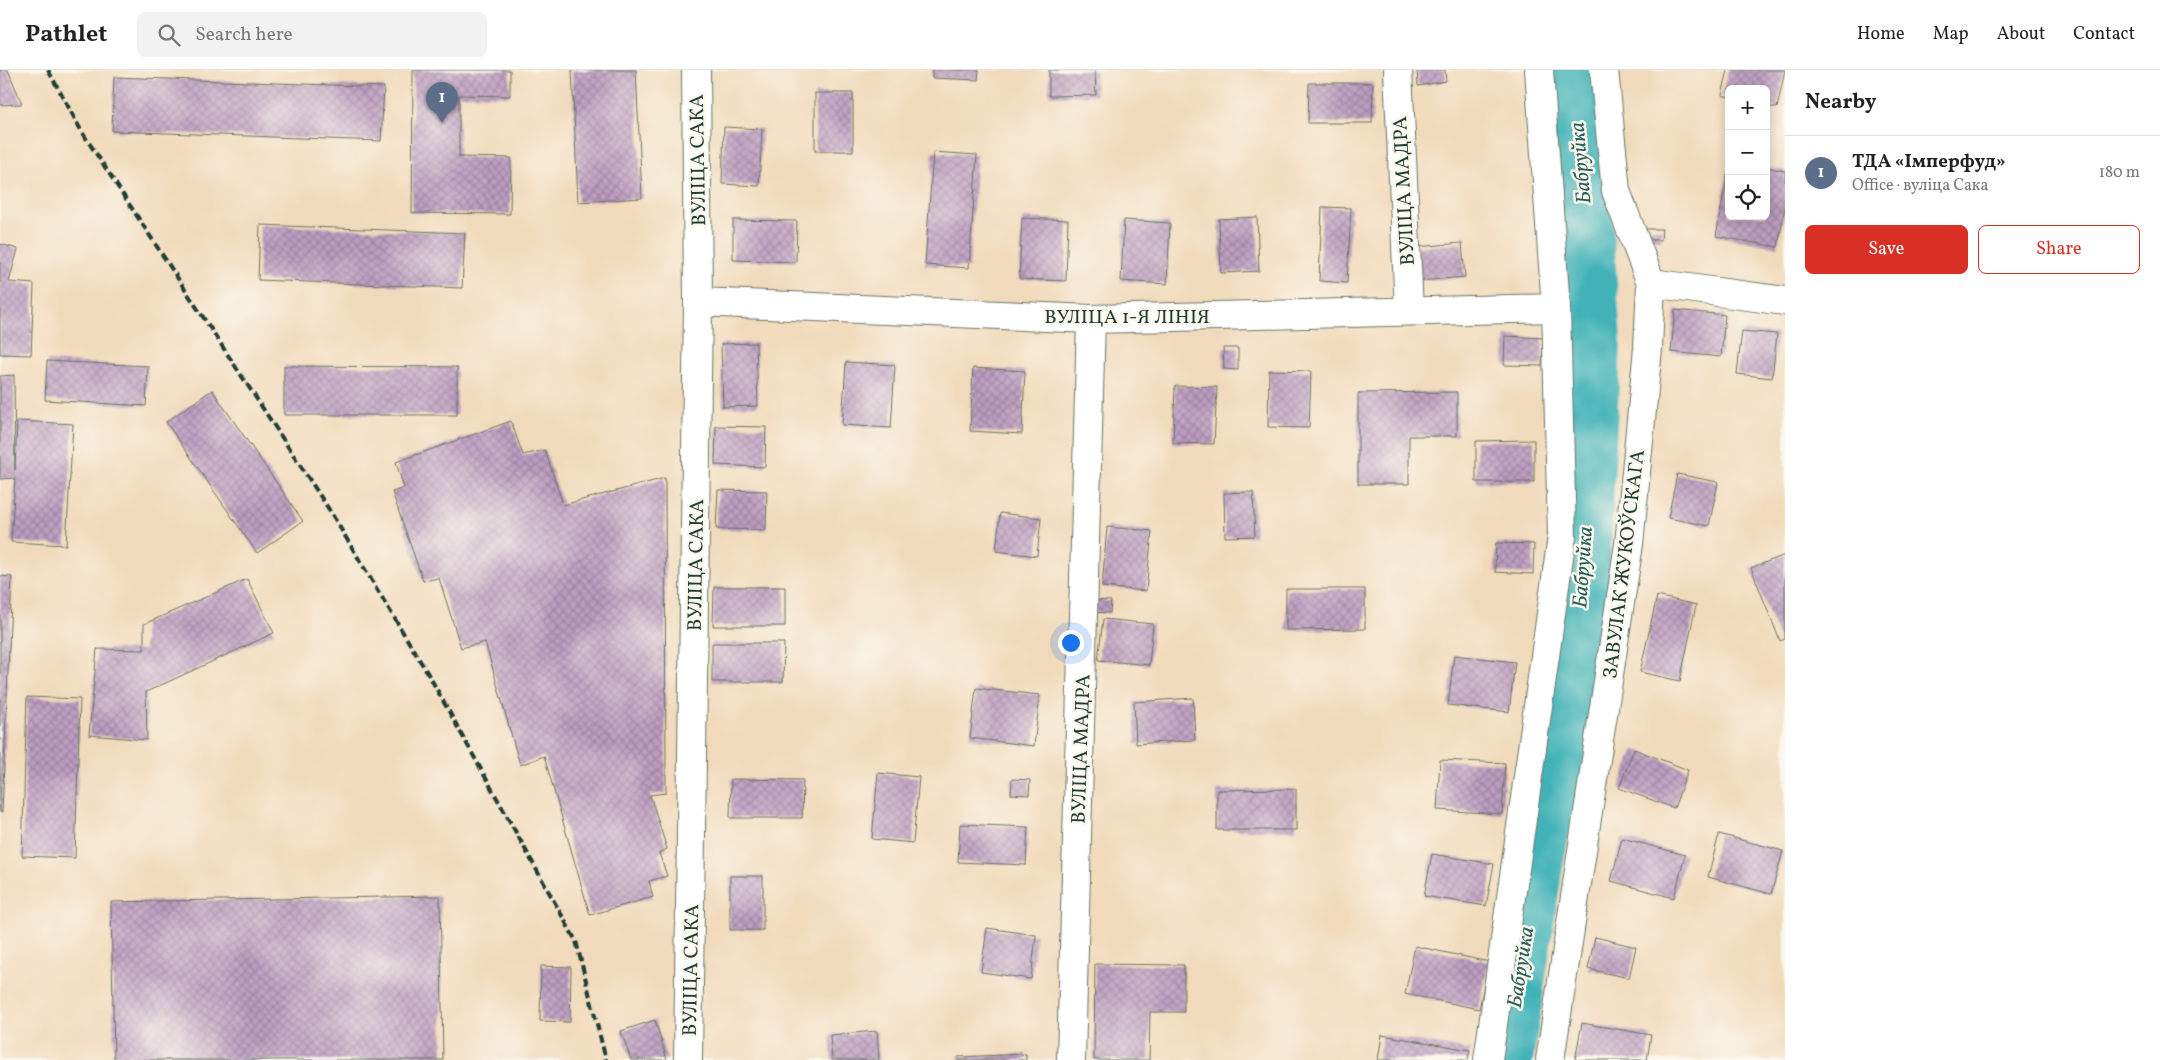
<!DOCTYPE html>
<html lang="en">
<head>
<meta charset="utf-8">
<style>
	:root { --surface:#fff; --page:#f2f2f2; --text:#222; --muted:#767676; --line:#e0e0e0; --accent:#d93025 }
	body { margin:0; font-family:Vollkorn,serif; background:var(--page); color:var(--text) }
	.controls { position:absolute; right:15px; top:15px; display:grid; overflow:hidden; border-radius:8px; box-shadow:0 2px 12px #0003 }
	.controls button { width:45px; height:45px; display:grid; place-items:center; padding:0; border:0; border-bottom:1px solid var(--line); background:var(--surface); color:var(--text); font:25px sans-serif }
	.you { position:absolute; left:1070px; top:572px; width:18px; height:18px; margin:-12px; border:4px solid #fff; border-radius:50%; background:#1a73e8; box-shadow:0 0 0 8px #1a73e833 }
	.badge { display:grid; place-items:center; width:32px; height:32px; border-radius:50%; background:var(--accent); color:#fff; font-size:16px; font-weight:700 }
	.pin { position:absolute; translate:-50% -41px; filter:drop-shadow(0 1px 2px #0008) }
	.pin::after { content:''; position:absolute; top:26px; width:18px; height:15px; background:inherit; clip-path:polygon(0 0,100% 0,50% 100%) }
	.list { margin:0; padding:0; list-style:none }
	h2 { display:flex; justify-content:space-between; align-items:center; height:65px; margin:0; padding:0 20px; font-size:21px }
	h2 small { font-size:16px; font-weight:400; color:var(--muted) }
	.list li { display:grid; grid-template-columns:32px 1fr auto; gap:15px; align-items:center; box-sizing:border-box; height:75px; padding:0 20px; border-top:1px solid var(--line) }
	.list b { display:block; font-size:19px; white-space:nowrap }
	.list p { margin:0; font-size:16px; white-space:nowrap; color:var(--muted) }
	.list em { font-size:16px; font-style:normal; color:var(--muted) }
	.actions { display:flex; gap:10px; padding:15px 20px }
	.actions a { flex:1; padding:11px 0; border:1px solid var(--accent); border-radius:8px; text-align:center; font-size:18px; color:var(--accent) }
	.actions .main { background:var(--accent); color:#fff }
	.icon { flex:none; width:28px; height:28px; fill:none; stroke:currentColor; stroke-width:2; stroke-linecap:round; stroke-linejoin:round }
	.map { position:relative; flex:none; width:1785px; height:990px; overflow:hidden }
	header { display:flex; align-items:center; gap:30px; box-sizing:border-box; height:70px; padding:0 25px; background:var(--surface); border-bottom:1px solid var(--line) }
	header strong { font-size:24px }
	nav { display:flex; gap:28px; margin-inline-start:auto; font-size:18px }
	.search { width:350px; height:45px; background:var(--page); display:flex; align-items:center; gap:12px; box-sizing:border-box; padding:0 18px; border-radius:8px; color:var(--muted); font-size:19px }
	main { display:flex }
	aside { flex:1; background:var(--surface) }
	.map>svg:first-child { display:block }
</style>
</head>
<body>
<header>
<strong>Pathlet</strong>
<div class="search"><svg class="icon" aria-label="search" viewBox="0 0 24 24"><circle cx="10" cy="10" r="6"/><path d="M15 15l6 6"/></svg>Search here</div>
<nav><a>Home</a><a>Map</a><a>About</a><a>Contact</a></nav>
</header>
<main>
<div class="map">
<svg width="1785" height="990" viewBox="0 0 1785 990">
	<defs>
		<pattern id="building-cross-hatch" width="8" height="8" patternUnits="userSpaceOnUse" patternTransform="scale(1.25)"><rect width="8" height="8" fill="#bd9dc1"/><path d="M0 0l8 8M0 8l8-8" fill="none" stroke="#99819e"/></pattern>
	</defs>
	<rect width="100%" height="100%" fill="#fbf7ec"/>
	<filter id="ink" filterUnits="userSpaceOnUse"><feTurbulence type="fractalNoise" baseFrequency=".02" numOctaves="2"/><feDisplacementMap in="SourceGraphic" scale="10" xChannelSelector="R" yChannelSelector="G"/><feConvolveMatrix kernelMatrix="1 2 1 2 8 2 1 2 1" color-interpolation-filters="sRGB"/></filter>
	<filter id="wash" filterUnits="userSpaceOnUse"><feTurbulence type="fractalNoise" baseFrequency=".0096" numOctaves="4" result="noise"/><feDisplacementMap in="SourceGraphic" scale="20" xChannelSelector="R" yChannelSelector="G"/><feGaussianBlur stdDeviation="1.12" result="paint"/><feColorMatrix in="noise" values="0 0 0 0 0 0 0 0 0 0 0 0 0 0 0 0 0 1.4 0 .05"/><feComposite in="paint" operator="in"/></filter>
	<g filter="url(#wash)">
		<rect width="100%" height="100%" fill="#f1dabb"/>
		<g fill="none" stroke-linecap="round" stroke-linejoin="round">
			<!-- river -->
			<path stroke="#41b2b8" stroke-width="54" d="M1506 990 1537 788 1564 661 1582 517 1594 273 1582 93 1571 0"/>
		</g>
		<g id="blocks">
			<!-- building -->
			<g fill="url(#building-cross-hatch)">
				<path d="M0 0H8L22 34 0 35Z"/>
				<path d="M413 0H510V26L459 25V87L511 88 510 144 412 143Z"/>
				<path d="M572 0H636L642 128 578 132Z"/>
				<path d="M932 0H979L978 10 932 8Z"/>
				<path d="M1049 0H1095L1096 25 1049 26Z"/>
				<path d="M1417 0H1445L1446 11 1418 16Z"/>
				<path d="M1728 0H1785L1777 38 1766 36V19H1729V27L1722 25Z"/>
				<path d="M114 7 384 17 381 71 112 61Z"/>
				<path d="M1309 13H1373L1372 53H1308Z"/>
				<rect x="815" y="23" width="38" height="58"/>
				<path d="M724 57 762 59 759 116 722 114Z"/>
				<path d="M933 82 977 85 969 198 925 195Z"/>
				<path d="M1766 97 1785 101V136L1778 177 1716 166 1728 101 1729 146H1766Z"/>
				<path d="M1322 137 1351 138 1347 213 1319 211Z"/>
				<path d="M1257 147 1259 201 1221 203 1219 149Z"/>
				<path d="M1022 148 1068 150 1066 211 1019 209Z"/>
				<path d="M733 150 797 151 796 192 733 190Z"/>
				<path d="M1124 150 1170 153 1167 214 1121 211Z"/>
				<path d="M260 155 465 163 462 218 258 210Z"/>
				<path d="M1646 159H1662L1661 170H1646Z"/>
				<path d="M1462 173 1465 207 1419 211 1416 177Z"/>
				<path d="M0 174 18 179 9 212 34 214 31 285 0 284Z"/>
				<path d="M1675 240 1725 245 1721 287 1671 282Z"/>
				<path d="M1742 261 1777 264 1772 308 1737 304Z"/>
				<path d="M1505 266 1543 268 1542 296 1504 295Z"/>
				<path d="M756 273 758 336 723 337 721 274Z"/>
				<path d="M1223 278H1238V300L1224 299Z"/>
				<path d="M47 291 148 296 146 336 45 330Z"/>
				<path d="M846 292 895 295 891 358 842 355Z"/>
				<path d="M284 296 457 297V345H284Z"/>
				<path d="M973 298 1025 301 1022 364 970 361Z"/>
				<path d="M1269 300 1311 301 1309 358 1268 357Z"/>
				<path d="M14 305 15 400 17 351 73 354 66 475 11 472 15 408 0 409V306Z"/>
				<path d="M1175 316 1217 317 1214 374 1173 373Z"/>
				<path d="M212 320 303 451 257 483 166 352Z"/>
				<path d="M1457 322V366H1409V414H1358V323Z"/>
				<path d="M511 351 523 385 545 380 563 435 665 408 666 723 650 725 667 779 659 783 667 806 649 811 653 827 590 845 544 686 520 695 485 572 461 578 439 508 423 511 392 422 404 418 396 392Z"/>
				<path d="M716 356 766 357 765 397 715 395Z"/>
				<path d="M1534 370V412H1476V371Z"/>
				<path d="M1677 404 1718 412 1709 456 1668 448Z"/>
				<path d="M718 420 767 421 766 460 716 459Z"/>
				<path d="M1253 422 1255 466 1225 467 1224 423Z"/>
				<path d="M1000 443 1041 448 1037 486 996 481Z"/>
				<path d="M1107 457 1152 461 1146 521 1102 517Z"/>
				<path d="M1496 473 1534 474 1533 504 1495 502Z"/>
				<path d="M1785 485V569L1780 571 1751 498Z"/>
				<path d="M0 506 12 507 2 742H0Z"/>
				<path d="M247 509 274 563 146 622 147 670 89 665 97 579 144 580V554Z"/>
				<path d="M714 517H785V556H713Z"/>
				<path d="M1286 519H1365V559L1286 560Z"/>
				<path d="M1657 526 1696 535 1680 611 1640 602Z"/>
				<path d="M1090 530 1111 531 1110 543 1089 542Z"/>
				<path d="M1103 549 1153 554 1149 595 1098 590Z"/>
				<path d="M712 573H784L783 612H712Z"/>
				<path d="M1454 585 1515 592 1509 642 1448 635Z"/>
				<path d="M976 618 1040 625 1034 676 970 668Z"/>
				<path d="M27 627 80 629 75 788 22 786Z"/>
				<path d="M1193 628 1195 670 1136 674 1134 632Z"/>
				<path d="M1634 679 1688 700 1674 738 1619 718Z"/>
				<path d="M1440 690 1505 693 1502 744 1437 740Z"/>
				<path d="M878 703 919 707 913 773 872 769Z"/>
				<path d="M731 709 803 710 802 748H730Z"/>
				<path d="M1012 709 1030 710 1029 725 1011 724Z"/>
				<path d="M1296 719V760H1217V720Z"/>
				<path d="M960 754 1028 757 1026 795 958 792Z"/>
				<path d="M1719 764 1783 781 1771 824 1708 807Z"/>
				<path d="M1622 768 1685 785 1674 828 1611 811Z"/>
				<path d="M1432 784 1494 794 1486 836 1424 826Z"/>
				<rect x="730" y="806" width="33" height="54"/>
				<path d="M440 826 443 990H114L111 832Z"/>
				<path d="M987 858 1036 865 1031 909 981 902Z"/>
				<path d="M1595 867 1636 877 1629 908 1588 899Z"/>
				<path d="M1415 876 1489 892 1479 939 1405 924Z"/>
				<path d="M1095 894 1184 895V942H1150L1149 990H1094Z"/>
				<path d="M541 896 571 897 570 952 540 951Z"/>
				<path d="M655 950 667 990H631L621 961Z"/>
				<path d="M1582 953 1651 965 1647 990H1575Z"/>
				<path d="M877 961 879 990H832L830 965Z"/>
				<path d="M1382 965 1470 980 1468 990H1378Z"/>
				<path d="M1026 984V990H958V987Z"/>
			</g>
		</g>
	</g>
	<g filter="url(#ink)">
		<use href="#blocks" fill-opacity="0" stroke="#687463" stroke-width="1"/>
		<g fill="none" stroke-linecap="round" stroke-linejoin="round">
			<!-- minor casing -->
			<g stroke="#687463" stroke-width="30">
				<g id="minor">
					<path d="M1398 0 1409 241"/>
					<path d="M1651 213 1785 231"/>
					<path d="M698 232 1091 249 1556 238"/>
					<path d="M688 990 698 232 696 0"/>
					<path d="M1071 990 1091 249"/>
					<path d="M1488 990 1562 466 1556 238 1539 0"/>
					<path d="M1550 990 1629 474 1648 278 1651 213 1616 121 1604 0"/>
				</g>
			</g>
			<!-- minor -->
			<use href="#minor" stroke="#fff" stroke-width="28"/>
			<!-- rail -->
			<path stroke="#1f3d34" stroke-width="4" stroke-dasharray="8 4" stroke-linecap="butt" d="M48 0 82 62 330 441 431 609 576 871 606 990"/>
		</g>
	</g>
	<g text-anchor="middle" stroke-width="5" stroke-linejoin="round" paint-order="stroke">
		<!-- street labels -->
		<g font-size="20" fill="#1f3d34" stroke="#fbf7ec">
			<text transform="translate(697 90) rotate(-91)" y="7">ВУЛІЦА САКА</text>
			<text transform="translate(1403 121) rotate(-93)" y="7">ВУЛІЦА МАДРА</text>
			<text x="1127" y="253">ВУЛІЦА 1-Я ЛІНІЯ</text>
			<text transform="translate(1623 494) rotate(-83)" y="7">ЗАВУЛАК ЖУКОЎСКАГА</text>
			<text transform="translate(695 495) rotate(-89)" y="7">ВУЛІЦА САКА</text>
			<text transform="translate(1080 679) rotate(-88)" y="7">ВУЛІЦА МАДРА</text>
			<text transform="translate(690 900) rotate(-89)" y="7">ВУЛІЦА САКА</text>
		</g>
		<!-- water labels -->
		<g font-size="21" font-style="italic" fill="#29605c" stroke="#fbf7ec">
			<text transform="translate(1580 93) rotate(-95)" y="7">Бабруйка</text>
			<text transform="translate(1582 497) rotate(-86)" y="7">Бабруйка</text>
			<text transform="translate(1520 897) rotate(-81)" y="7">Бабруйка</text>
		</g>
	</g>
</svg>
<div class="controls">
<button>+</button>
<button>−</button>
<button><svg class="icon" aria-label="locate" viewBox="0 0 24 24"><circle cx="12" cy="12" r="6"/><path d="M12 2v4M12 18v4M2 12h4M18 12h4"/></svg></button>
</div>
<div class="you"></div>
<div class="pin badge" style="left:442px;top:53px;background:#5c6f8a">1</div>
</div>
<aside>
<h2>Nearby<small></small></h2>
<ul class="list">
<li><span class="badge" style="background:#5c6f8a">1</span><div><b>ТДА «Імперфуд»</b><p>Office · вуліца Сака</p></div><em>180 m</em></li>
</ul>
<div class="actions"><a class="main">Save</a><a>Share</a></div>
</aside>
</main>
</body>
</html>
